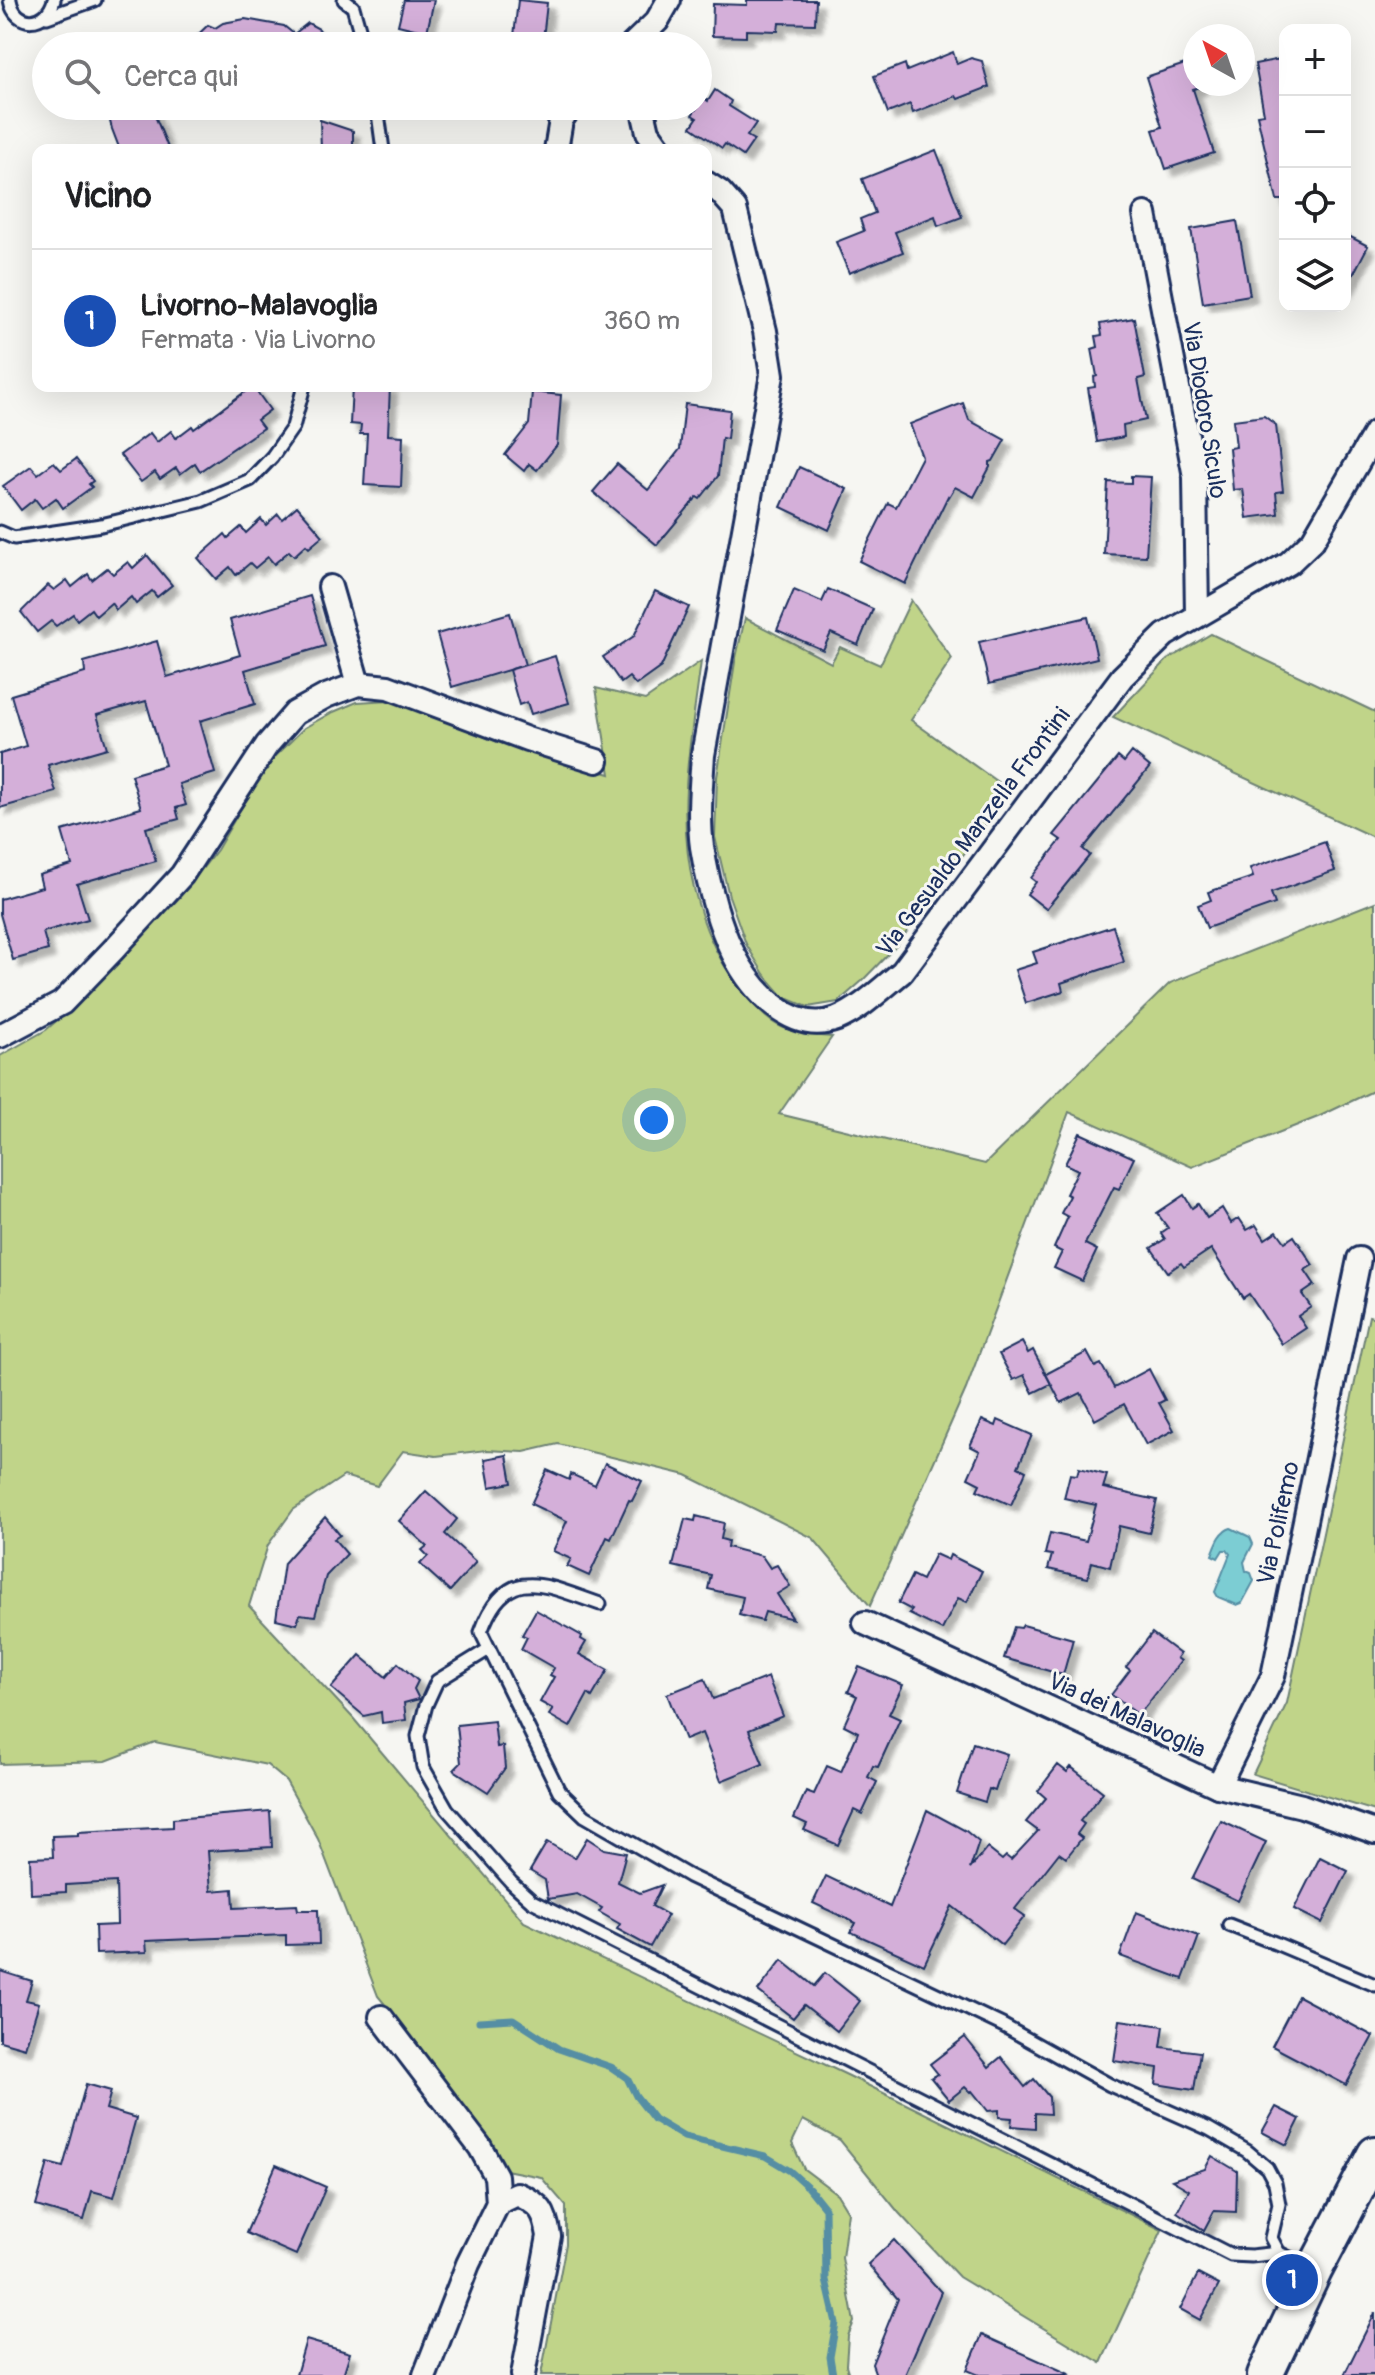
<!DOCTYPE html>
<html lang="it">
<head>
<meta charset="utf-8">
<style>
	:root { --surface:#fff; --page:#f6f6f6; --text:#202124; --muted:#757577; --line:#e0e0e0; --accent:#d93025 }
	body { margin:0; font-family:Pangolin,sans-serif; background:var(--page); color:var(--text) }
	.controls { position:absolute; right:24px; top:24px; display:grid; overflow:hidden; border-radius:16px; box-shadow:0 8px 32px #0002 }
	.controls button { width:72px; height:72px; display:grid; place-items:center; padding:0; border:0; border-bottom:2px solid var(--line); background:var(--surface); color:var(--text); font:40px sans-serif }
	.compass { position:absolute; left:1183px; top:24px; width:72px; height:72px; border-radius:50%; background:var(--surface); box-shadow:0 8px 32px #0002; rotate:320deg }
	.you { position:absolute; left:654px; top:1120px; width:28px; height:28px; margin:-20px; border:6px solid #fff; border-radius:50%; background:#1a73e8; box-shadow:0 0 0 12px #1a73e833 }
	.badge { display:grid; place-items:center; width:52px; height:52px; border-radius:50%; background:var(--accent); color:#fff; font-size:26px; font-weight:700 }
	.pin { position:absolute; translate:-50% -50%; border:4px solid #fff; box-shadow:0 2px 8px #0006 }
	.list { margin:0; padding:0; list-style:none }
	h2 { display:flex; justify-content:space-between; align-items:center; height:104px; margin:0; padding:0 32px; font-size:34px }
	h2 small { font-size:26px; font-weight:400; color:var(--muted) }
	.list li { display:grid; grid-template-columns:52px 1fr auto; gap:24px; align-items:center; box-sizing:border-box; height:144px; padding:0 32px; border-top:2px solid var(--line) }
	.list b { display:block; font-size:30px; white-space:nowrap }
	.list p { margin:0; font-size:26px; white-space:nowrap; color:var(--muted) }
	.list em { font-size:26px; font-style:normal; color:var(--muted) }
	.icon { flex:none; width:44px; height:44px; fill:none; stroke:currentColor; stroke-width:2; stroke-linecap:round; stroke-linejoin:round }
	.map { position:relative; flex:none; width:1375px; height:2375px; overflow:hidden }
	.search { position:absolute; background:var(--surface); box-shadow:0 8px 32px #0002; left:32px; top:32px; width:680px; height:88px; display:flex; align-items:center; gap:20px; box-sizing:border-box; padding:0 28px; border-radius:44px; color:var(--muted); font-size:30px }
	.panel { position:absolute; background:var(--surface); box-shadow:0 8px 32px #0002; left:32px; top:144px; width:680px; height:248px; border-radius:16px }
	.map>svg:first-child { display:block }
</style>
</head>
<body>
<div class="map">
<svg width="1375" height="2375" viewBox="0 0 1375 2375">
	<defs>
		<filter id="shadow"><feDropShadow dx="7" dy="7" stdDeviation="2" flood-color="#0004"/></filter>
	</defs>
	<rect width="100%" height="100%" fill="#f6f6f2"/>
	<filter id="ink" filterUnits="userSpaceOnUse"><feTurbulence type="fractalNoise" baseFrequency=".0125" numOctaves="2"/><feDisplacementMap in="SourceGraphic" scale="16" xChannelSelector="R" yChannelSelector="G"/><feConvolveMatrix kernelMatrix="1 2 1 2 8 2 1 2 1" color-interpolation-filters="sRGB"/></filter>
	<g filter="url(#ink)">
		<!-- green -->
		<g fill="#c0d489" stroke="#6e8274" stroke-width="2">
			<path d="M911 600 952 659 911 720 1010 791 897 945 862 981 838 1002 808 1007 784 997 764 974 746 944 729 896 715 837 717 777 735 662 745 618 831 663 840 647 880 665Z"/>
			<path d="M1211 634 1375 712V838L1113 717 1167 660Z"/>
			<path d="M701 661C696 703 688 746 686 788 682 855 696 930 737 984 766 1024 783 1035 832 1037L779 1114 985 1164 1170 983 1375 902V1090L1318 1117 1192 1167 1069 1112 966 1389 870 1606 813 1538 686 1475 558 1444 524 1452 487 1450 436 1456 403 1451 377 1486 344 1476 293 1510 268 1545 249 1606 353 1718 524 1922 849 2076 1162 2230 1101 2363 959 2277 899 2213 840 2140 803 2120 792 2143 804 2169 837 2194 848 2212 842 2258 854 2322 848 2336 846 2365 849 2375H541L566 2244V2206L541 2177 506 2170 408 2032 378 1996 318 1839 286 1781 267 1765 155 1742 106 1761 0 1764V1056L46 1030 84 997 179 898 217 850 259 777 276 756 304 728 331 713 357 702 390 700 498 742 610 774 596 688 645 700Z"/>
			<path d="M1369 1316 1375 1318V1811L1253 1774 1287 1703Z"/>
		</g>
		<!-- water -->
		<path fill="#7ccdd3" stroke="#558ea4" stroke-width="2" d="M1231 1528 1250 1537 1253 1544 1244 1562 1246 1571 1251 1573 1254 1581 1242 1603 1237 1605 1218 1597 1215 1592 1230 1554 1227 1550H1223L1218 1558 1212 1555C1216 1545 1220 1531 1231 1528Z"/>
		<g fill="none" stroke-linecap="round" stroke-linejoin="round">
			<!-- stream -->
			<path stroke="#558ea4" stroke-width="7" d="M479 2021 513 2019 559 2049 611 2067 627 2078 636 2096 654 2119 684 2137 765 2156 790 2171 809 2188 825 2208 826 2280 836 2323 830 2357 833 2375"/>
		</g>
		<!-- building -->
		<g fill="#d4afd9" stroke="#1b2f5e" stroke-width="2" filter="url(#shadow)">
			<path d="M404 0H434L427 32 398 25Z"/>
			<path d="M518 0 547 3 543 39 514 36Z"/>
			<path d="M747 0H816L815 24 779 23 778 31 746 30V37L712 36 713 4 747 5Z"/>
			<path d="M245 19 284 26 294 34 308 23 319 29 329 46H262L248 43H244L251 46H186L208 25 215 28 223 23Z"/>
			<path d="M953 52 957 64 971 58 982 61 989 87 958 99 956 96 913 113 910 104 888 113 874 76 905 64 907 71Z"/>
			<path d="M1285 58V200H1277L1257 115 1264 114 1255 64Z"/>
			<path d="M1191 62 1195 73V84H1199L1200 87 1193 89 1214 153 1166 169 1153 130 1162 127 1146 77Z"/>
			<path d="M715 90 731 101 729 106 756 123 747 136 754 140 743 156 725 144 722 148 691 127 697 118 692 115 704 98 708 101Z"/>
			<path d="M106 106H151L169 150H120L112 129Z"/>
			<path d="M320 120 353 131V150H321Z"/>
			<path d="M936 150 962 217 938 226 935 216 895 232 903 252 849 273 836 242 864 231 860 219 875 213 862 179Z"/>
			<path d="M1237 221 1250 295 1203 303 1191 229Z"/>
			<path d="M1345 234 1368 246 1345 290Z"/>
			<path d="M1134 318 1145 377 1138 379 1146 420 1123 425 1124 437 1097 442 1088 388 1095 387 1094 377 1097 376 1092 349 1098 347 1096 336 1102 335 1100 324Z"/>
			<path d="M253 386 270 410 257 420 263 428 200 471 195 463 180 474 176 468 160 479 155 472 141 482 120 455 150 433 157 442 171 431 176 438 192 426 194 429Z"/>
			<path d="M352 386H390L388 435 403 436 401 487 364 485 367 434H360L361 425 350 424Z"/>
			<path d="M532 392 561 395 557 445 537 470 529 464 524 471 505 455 529 424Z"/>
			<path d="M963 403 969 420 1005 440 993 461 990 462V467L974 497 955 487 949 497 948 496 905 584 859 561 888 503 896 507 922 457 910 424Z"/>
			<path d="M685 404 730 410 727 439 722 438 718 476 700 499 697 497 657 545 593 492 617 464 648 490 680 449Z"/>
			<path d="M1264 416 1276 425 1283 491 1276 492 1278 514 1247 518 1243 489 1233 490 1229 448 1236 447 1233 420Z"/>
			<path d="M76 459 93 481 89 484 92 487 63 508 56 498 42 508 35 499 21 510 3 486 31 466 38 474 54 462 61 470Z"/>
			<path d="M799 467 847 489 829 530 781 507Z"/>
			<path d="M1131 476 1151 477 1146 556 1104 554 1108 482 1131 483Z"/>
			<path d="M297 506 323 536 309 548 306 545 294 556 289 551 274 564 268 557 255 568 250 563 236 575 230 567 216 579 198 558 225 534 228 538 241 527 246 533 261 519 266 525 278 514 282 519Z"/>
			<path d="M147 555 172 585 157 597 152 591 136 604 131 597 116 610 111 603 96 616 91 609 77 620 73 614 56 626 51 621 37 632 21 612 48 585 54 590 67 580 72 587 88 574 92 580 107 568 113 574 128 562 133 568Z"/>
			<path d="M828 589 873 609 858 645 831 633 823 650 777 630 794 590 822 602Z"/>
			<path d="M655 591 689 607 661 667 636 685 629 677 621 683 603 657 634 636Z"/>
			<path d="M310 596 325 646 245 670 255 704 200 721 215 773 179 784 186 805 176 808 179 819 146 828 156 861 77 884 88 919 43 932 48 950 13 960 0 914V899L42 887 39 875 72 865 62 831 141 808 131 775 165 765 146 701 97 715 107 748 48 765 56 792 0 808V754L26 746 11 695 85 673 84 662 157 641 167 677 240 655 230 620Z"/>
			<path d="M510 613 525 665 452 687 437 634Z"/>
			<path d="M1088 617 1097 658 989 684 979 642Z"/>
			<path d="M555 656 569 703 531 714 527 702 519 705 509 670Z"/>
			<path d="M1132 752 1150 767 1083 849 1090 855 1046 909 1027 894 1036 882 1031 878 1061 840 1054 835 1118 757 1124 762Z"/>
			<path d="M1325 842 1335 871 1271 893 1275 904 1207 928 1198 905 1211 900 1208 892 1253 877 1250 868Z"/>
			<path d="M1113 926 1124 962 1061 983 1063 991 1026 1003 1015 970 1037 963 1033 952Z"/>
			<path d="M1080 1133 1134 1158 1119 1189 1114 1187 1085 1244 1097 1250 1082 1281 1054 1268 1062 1252 1054 1248 1068 1217 1061 1213 1070 1196 1066 1194 1078 1170 1065 1164Z"/>
			<path d="M1184 1195 1192 1208 1198 1204 1207 1218 1222 1208 1231 1223 1239 1218 1247 1230 1256 1225 1265 1239 1277 1231 1285 1242 1294 1236 1313 1265 1305 1270 1315 1285 1302 1294 1311 1307 1298 1316 1306 1328 1282 1344 1249 1294 1243 1298 1211 1249 1184 1267 1181 1263 1168 1272 1151 1248 1165 1239 1161 1233 1168 1228 1157 1213Z"/>
			<path d="M1022 1342 1028 1353 1033 1350 1051 1384 1033 1393 1024 1375 1013 1380 999 1354Z"/>
			<path d="M1087 1352 1095 1367 1101 1364 1114 1388 1149 1369 1165 1400 1159 1403 1174 1430 1146 1445 1124 1404 1095 1420 1081 1393 1061 1403 1046 1374Z"/>
			<path d="M982 1420 996 1426 998 1420 1032 1435 1018 1467 1026 1471 1011 1505 977 1490 980 1484 968 1478 980 1451 970 1446Z"/>
			<path d="M507 1455 512 1483 490 1487 485 1459Z"/>
			<path d="M605 1463 642 1481 632 1501 629 1500 611 1539 607 1537 589 1576 567 1566 571 1559 553 1551 567 1521 531 1504 547 1470 569 1480 571 1474 595 1485Z"/>
			<path d="M1079 1468 1107 1475 1103 1488 1157 1500 1149 1533 1119 1526 1110 1567 1092 1562 1088 1578 1048 1569 1052 1555 1045 1554 1050 1533 1086 1541 1096 1505 1064 1498 1070 1474 1077 1475Z"/>
			<path d="M426 1491 457 1519 445 1534 476 1562 450 1591 420 1564 428 1556 422 1550 427 1546 399 1521Z"/>
			<path d="M696 1516 724 1523 721 1539 728 1541 727 1547 762 1556 770 1568 777 1565 790 1586 777 1594 793 1619 765 1612 762 1621 739 1615 743 1597 708 1589 711 1575 673 1566 685 1519 695 1521Z"/>
			<path d="M325 1517 340 1535 334 1539 347 1554 326 1576 315 1616 300 1614 297 1624 276 1619 284 1563Z"/>
			<path d="M935 1554 948 1560 950 1555 982 1571 967 1602 958 1598 942 1630 909 1614 912 1610 898 1603 912 1575 922 1580Z"/>
			<path d="M536 1610 582 1636 581 1639 586 1642 579 1654 608 1670 592 1697 588 1694 570 1727 549 1715 553 1709 540 1702 554 1677 550 1675 554 1668 521 1649 527 1637 522 1635Z"/>
			<path d="M1023 1625 1073 1639 1063 1675 1004 1658 1014 1627 1021 1628Z"/>
			<path d="M1152 1633 1180 1654 1177 1658 1181 1661 1139 1715 1111 1695 1130 1670 1126 1667Z"/>
			<path d="M360 1655 386 1677 398 1663 418 1681 414 1689 419 1699 404 1703 406 1720 382 1723 381 1712 364 1716 331 1688Z"/>
			<path d="M859 1667 903 1685 889 1714 900 1719 878 1767 873 1766 868 1777 877 1782 862 1814 854 1810 838 1845 804 1830 807 1824 794 1818 806 1791 814 1794 827 1766 841 1772 856 1737 858 1732 844 1725 857 1696 848 1692Z"/>
			<path d="M768 1677 783 1716 749 1730 763 1764 721 1781 702 1733 685 1740 667 1694 705 1679 713 1699Z"/>
			<path d="M494 1721 497 1747 503 1746 505 1768 488 1792 454 1770 461 1763 457 1725Z"/>
			<path d="M973 1743 1007 1754 995 1791 989 1789 985 1802 957 1793Z"/>
			<path d="M1058 1765 1067 1772 1071 1767 1103 1792 1080 1821 1084 1824 1077 1834 1082 1838 1066 1858 1059 1853 1015 1909 1025 1916 1002 1945 952 1906 924 1965 851 1932 856 1923 813 1903 826 1876 890 1907 927 1810 966 1831 979 1842 970 1869 987 1848 1002 1860 1006 1856 1011 1860 1038 1831 1026 1822 1046 1798 1038 1791Z"/>
			<path d="M270 1811 272 1847 208 1851 211 1891 233 1889 234 1908 297 1905 298 1910H318L319 1944 286 1945V1935L146 1941 147 1952 96 1954 95 1926 117 1925 116 1882 66 1885V1892L31 1894 30 1858 53 1857 52 1836 78 1835V1832L173 1827V1819Z"/>
			<path d="M1221 1821 1266 1842 1238 1901 1192 1879Z"/>
			<path d="M587 1838 604 1849 626 1853 618 1882 640 1893 662 1885 652 1906 668 1915 650 1947 617 1929 620 1924 599 1912 602 1908 577 1894 548 1899 545 1880 530 1871 547 1842 575 1858Z"/>
			<path d="M1320 1857 1348 1871 1322 1923 1294 1909Z"/>
			<path d="M1136 1912 1199 1936 1183 1979 1120 1956Z"/>
			<path d="M782 1960 814 1986 825 1973 860 2001 837 2031 804 2005 793 2018 758 1991Z"/>
			<path d="M0 1971 32 1981 26 2000 39 2003 25 2048 0 2041Z"/>
			<path d="M1298 1996 1373 2036 1346 2085 1272 2046Z"/>
			<path d="M1120 2020 1164 2026 1161 2047 1200 2052 1194 2090 1156 2084 1158 2068 1114 2061Z"/>
			<path d="M965 2037 989 2067 1001 2057 1025 2087 1034 2079 1049 2097 1050 2114 1035 2113V2128L1011 2126 1012 2118 999 2117V2110L988 2111 972 2091 970 2092 965 2087 949 2100 931 2078 938 2074 930 2064Z"/>
			<path d="M86 2084 111 2091 106 2109 136 2118 114 2197 92 2191 84 2220 36 2206 48 2163 63 2167Z"/>
			<path d="M1276 2107 1300 2119 1287 2145 1262 2132Z"/>
			<path d="M1212 2156 1237 2171 1236 2212 1214 2211 1204 2230 1177 2212 1189 2190 1172 2180 1205 2169Z"/>
			<path d="M276 2165 326 2187 296 2255 246 2233Z"/>
			<path d="M894 2240 941 2292 905 2375H876L872 2364 898 2299 868 2264Z"/>
			<path d="M1198 2274 1219 2285 1200 2320 1180 2309Z"/>
			<path d="M1375 2313V2375H1344Z"/>
			<path d="M982 2335 1071 2375H979L967 2370Z"/>
			<path d="M306 2340 350 2353 343 2375H296Z"/>
		</g>
		<g fill="none" stroke-linecap="round" stroke-linejoin="round">
			<!-- lane casing -->
			<g stroke="#1b2f5e" stroke-width="17">
				<g id="lane">
					<path d="M10 0C15 28 47 27 54 0"/>
					<path d="M344 0 353 7 364 46"/>
					<path d="M47 17 95 0"/>
					<path d="M377 106 383 150"/>
					<path d="M0 532 14 538 101 525 201 501 250 480 272 457 293 427 304 386"/>
					<path d="M600 1604C546 1586 506 1561 481 1632L559 1791 585 1816 689 1876 1002 2025 1110 2085 1209 2129 1247 2151 1267 2168 1275 2183 1279 2204 1271 2238 1279 2253"/>
					<path d="M489 1649 437 1681 426 1705 418 1736 423 1767 447 1809 511 1882 532 1901 1231 2255 1251 2256 1279 2253 1310 2268"/>
					<path d="M1229 1925 1275 1943 1375 1985"/>
				</g>
			</g>
			<!-- street casing -->
			<g stroke="#1b2f5e" stroke-width="28">
				<g id="street">
					<path d="M631 46 657 21 669 0"/>
					<path d="M642 106 648 132 661 150"/>
					<path d="M556 150 561 120 571 106"/>
					<path d="M706 183 720 192 735 209 765 331 772 375 703 755C701 785 698 818 702 847 708 883 717 921 733 953 751 989 791 1036 837 1019 861 1009 882 988 902 972L1122 677 1165 635 1289 563 1313 540 1375 433"/>
					<path d="M1145 214 1195 477 1197 615"/>
					<path d="M330 587 358 684"/>
					<path d="M0 1036 62 1003 114 949 182 875 267 745 295 713 326 696 358 684 388 687 527 739 597 761"/>
					<path d="M865 1623 1218 1786 1302 1806 1375 1832"/>
					<path d="M1218 1786 1273 1676 1359 1259"/>
					<path d="M381 2017 480 2147 496 2176 498 2203"/>
					<path d="M425 2375 468 2264 498 2203 517 2194C541 2204 545 2212 549 2236L523 2375"/>
				</g>
			</g>
			<!-- primary casing -->
			<g stroke="#1b2f5e" stroke-width="40">
				<path id="primary" d="M1265 2375 1314 2271 1375 2154"/>
			</g>
			<!-- lane -->
			<use href="#lane" stroke="#f6f6f2" stroke-width="11"/>
			<!-- street -->
			<use href="#street" stroke="#f6f6f2" stroke-width="22"/>
			<!-- primary -->
			<use href="#primary" stroke="#f6f6f2" stroke-width="34"/>
		</g>
	</g>
	<g text-anchor="middle" stroke-width="6" stroke-linejoin="round" paint-order="stroke">
		<!-- street labels -->
		<g font-size="24" fill="#1b2f5e" stroke="#f6f6f2">
			<text transform="translate(1205 410) rotate(81)" y="8">Via Diodoro Siculo</text>
			<text transform="translate(973 832) rotate(-53)" y="8">Via Gesualdo Manzella Frontini</text>
			<text transform="translate(1278 1523) rotate(-78)" y="8">Via Polifemo</text>
			<text transform="translate(1127 1715) rotate(25)" y="8">Via dei Malavoglia</text>
		</g>
	</g>
</svg>
<div class="controls">
<button>+</button>
<button>−</button>
<button><svg class="icon" aria-label="locate" viewBox="0 0 24 24"><circle cx="12" cy="12" r="6"/><path d="M12 2v4M12 18v4M2 12h4M18 12h4"/></svg></button>
<button><svg class="icon" aria-label="layers" viewBox="0 0 24 24"><path d="M12 4l9 5-9 5-9-5zM3 14l9 5 9-5"/></svg></button>
</div>
<svg class="compass" viewBox="-18 -18 36 36"><path d="M0-13l5 13h-10z" fill="#e53935"/><path d="M0 13l5-13h-10z" fill="#757577"/></svg>
<div class="you"></div>
<div class="pin badge" style="left:1292px;top:2280px;background:#1a4fb4">1</div>
<div class="search"><svg class="icon" aria-label="search" viewBox="0 0 24 24"><circle cx="10" cy="10" r="6"/><path d="M15 15l6 6"/></svg>Cerca qui</div>
<section class="panel">
<h2>Vicino<small></small></h2>
<ul class="list">
<li><span class="badge" style="background:#1a4fb4">1</span><div><b>Livorno-Malavoglia</b><p>Fermata · Via Livorno</p></div><em>360 m</em></li>
</ul>
</section>
</div>
</body>
</html>
